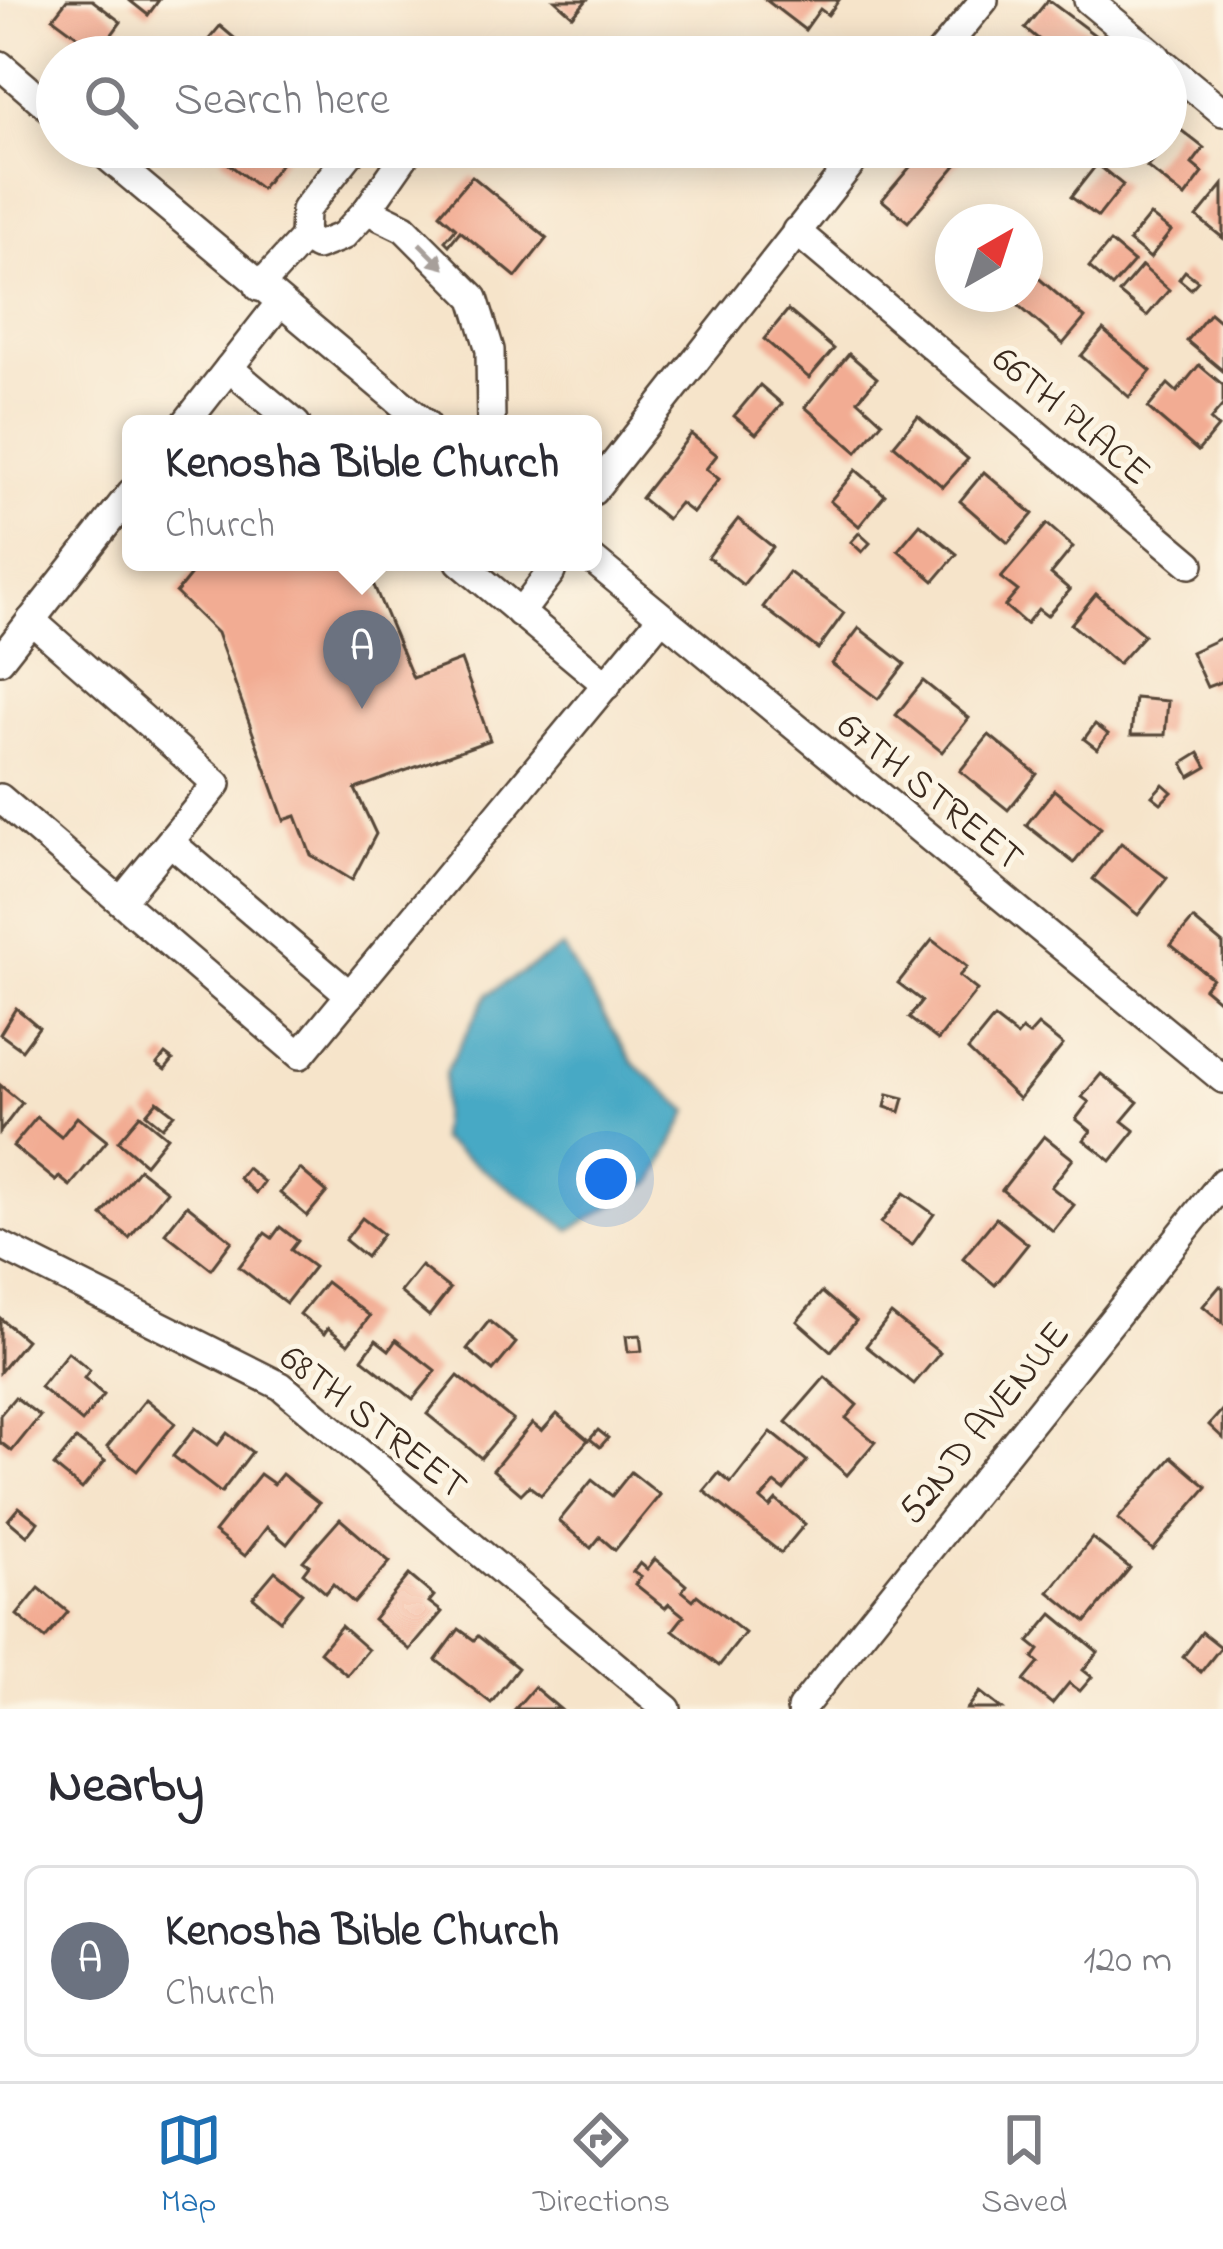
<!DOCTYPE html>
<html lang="en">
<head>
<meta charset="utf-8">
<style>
	:root { --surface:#fff; --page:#f7f7f7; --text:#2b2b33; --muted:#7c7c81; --line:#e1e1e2; --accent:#1f6fb2 }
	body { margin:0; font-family:"Indie Flower",sans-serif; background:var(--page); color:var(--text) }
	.compass { position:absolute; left:935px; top:204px; width:108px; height:108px; border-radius:50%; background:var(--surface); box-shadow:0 6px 30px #0003; rotate:39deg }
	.you { position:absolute; left:606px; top:1179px; width:42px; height:42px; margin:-30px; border:9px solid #fff; border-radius:50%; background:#1a73e8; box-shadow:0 0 0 18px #1a73e833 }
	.badge { display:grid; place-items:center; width:78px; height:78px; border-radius:50%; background:var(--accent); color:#fff; font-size:39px; font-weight:700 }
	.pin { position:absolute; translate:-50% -99px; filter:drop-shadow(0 3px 6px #0008) }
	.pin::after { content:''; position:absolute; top:63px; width:42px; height:36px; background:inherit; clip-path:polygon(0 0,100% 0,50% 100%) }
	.popup { position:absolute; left:122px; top:415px; width:480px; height:156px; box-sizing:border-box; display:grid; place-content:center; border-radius:18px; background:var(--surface); filter:drop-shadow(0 3px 9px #0005); font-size:39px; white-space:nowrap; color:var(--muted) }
	.popup b { font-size:45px; color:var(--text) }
	.popup::after { content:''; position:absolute; left:50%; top:100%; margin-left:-24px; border:24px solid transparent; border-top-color:var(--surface) }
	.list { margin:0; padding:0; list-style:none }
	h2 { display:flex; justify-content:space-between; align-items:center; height:156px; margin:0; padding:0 48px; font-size:51px }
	h2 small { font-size:39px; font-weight:400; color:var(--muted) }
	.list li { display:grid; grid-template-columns:78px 1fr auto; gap:36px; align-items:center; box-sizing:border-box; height:192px; margin:0 24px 24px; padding:0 24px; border:3px solid var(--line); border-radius:18px }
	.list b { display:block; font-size:45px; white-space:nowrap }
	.list p { margin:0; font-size:39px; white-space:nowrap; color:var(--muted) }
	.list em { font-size:39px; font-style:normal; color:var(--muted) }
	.icon { flex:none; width:66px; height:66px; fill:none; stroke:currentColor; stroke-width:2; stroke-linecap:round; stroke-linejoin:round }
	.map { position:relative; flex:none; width:1223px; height:1709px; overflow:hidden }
	.search { position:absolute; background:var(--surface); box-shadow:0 6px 30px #0003; left:36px; right:36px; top:36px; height:132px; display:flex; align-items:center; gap:30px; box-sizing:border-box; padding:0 42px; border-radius:66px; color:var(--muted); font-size:45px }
	.sheet { height:372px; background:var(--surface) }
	nav { display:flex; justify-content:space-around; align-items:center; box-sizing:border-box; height:168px; border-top:3px solid var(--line); background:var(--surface); font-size:33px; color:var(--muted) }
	nav a { display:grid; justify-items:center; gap:6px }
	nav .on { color:var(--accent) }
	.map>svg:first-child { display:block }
</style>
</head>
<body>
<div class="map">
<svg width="1223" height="1709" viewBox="0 0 1223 1709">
	<rect width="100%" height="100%" fill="#fcf5e5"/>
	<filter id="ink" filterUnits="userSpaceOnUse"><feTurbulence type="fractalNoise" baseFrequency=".00833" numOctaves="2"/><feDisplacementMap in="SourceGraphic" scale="24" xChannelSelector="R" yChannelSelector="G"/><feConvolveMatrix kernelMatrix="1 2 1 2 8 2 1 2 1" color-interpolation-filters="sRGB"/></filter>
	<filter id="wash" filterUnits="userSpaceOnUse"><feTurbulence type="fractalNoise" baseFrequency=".004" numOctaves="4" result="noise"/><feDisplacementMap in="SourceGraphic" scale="48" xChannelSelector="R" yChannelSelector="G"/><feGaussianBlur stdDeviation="2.7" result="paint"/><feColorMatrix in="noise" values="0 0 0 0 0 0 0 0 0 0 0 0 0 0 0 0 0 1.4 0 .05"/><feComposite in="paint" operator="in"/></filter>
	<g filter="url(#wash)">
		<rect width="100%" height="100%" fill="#f6e4ca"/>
		<!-- water -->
		<path fill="#46a9c5" stroke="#406a72" stroke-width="3" d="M562 947 633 1063 689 1111 653 1182 570 1230 439 1139 446 1071 488 994Z"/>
		<g id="blocks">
			<!-- building -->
			<g fill="#f2ac93">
				<path d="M67 0H92L121 22 99 52 53 18Z"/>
				<path d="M129 0H159L148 15Z"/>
				<path d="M555 0H587L573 16Z"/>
				<path d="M766 0H839L828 15 820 9 805 30Z"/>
				<path d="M1048 0 1100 39 1085 57H1060L1025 28Z"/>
				<path d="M220 26 246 48 238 57H194Z"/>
				<path d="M150 46 165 57H142Z"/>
				<path d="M1177 127 1204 148 1192 164 1203 173 1185 197 1147 167 1166 147Z"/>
				<path d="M230 147H270L285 158 261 189 221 158Z"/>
				<path d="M927 147 969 150 908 222 882 200Z"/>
				<path d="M1097 164 1123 185 1098 217 1071 197Z"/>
				<path d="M472 176 547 238 516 277 460 231 449 245 445 241 456 228 440 214Z"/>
				<path d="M1223 185V238L1197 217Z"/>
				<path d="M1150 215 1171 231 1150 258 1129 241Z"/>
				<path d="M1110 242 1134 262 1112 287 1089 267Z"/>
				<path d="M1142 266 1169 290 1147 316 1119 293Z"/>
				<path d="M1028 269 1085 318 1063 344 1005 294H1025Z"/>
				<path d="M1185 271 1198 281 1191 289 1179 279Z"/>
				<path d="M788 310 834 349 809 378 764 339Z"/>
				<path d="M1210 313 1223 324V371L1187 341Z"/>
				<path d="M1103 330 1151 371 1129 397 1081 356Z"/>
				<path d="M849 354 877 378 858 400 882 422 857 452 805 407Z"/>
				<path d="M1199 365 1223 385V405L1210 420 1218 427 1198 451 1148 408 1168 384 1177 392Z"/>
				<path d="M760 385 782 404 756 434 734 416Z"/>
				<path d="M918 416 968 459 943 487 894 445Z"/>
				<path d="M691 434 717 455 706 469 719 479 693 513 680 503 667 519 641 498Z"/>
				<path d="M856 470 885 495 859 526 830 501Z"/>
				<path d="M984 472 1033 514 1008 543 960 501Z"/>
				<path d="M738 519 773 547 743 585 708 557Z"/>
				<path d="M920 524 957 554 934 581 898 550Z"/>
				<path d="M1047 524 1073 547 1051 574 1070 590 1047 616 1038 609 1026 624 1005 606 1018 591 1001 578Z"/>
				<path d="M859 533 870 543 862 552 851 542Z"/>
				<path d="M201 562H364L413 678 461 660 490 740 355 789 376 834 352 880 311 855 296 816 284 820 217 633 176 593Z"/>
				<path d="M789 572 844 613 818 649 763 607Z"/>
				<path d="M1096 594 1144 635 1118 664 1071 624Z"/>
				<path d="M859 628 905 664 878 699 832 664Z"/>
				<path d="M1223 637V681L1207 687 1191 652Z"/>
				<path d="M923 681 969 718 942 752 896 715Z"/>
				<path d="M1135 698 1168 701 1165 735H1131Z"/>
				<path d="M1095 724 1108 734 1097 749 1084 739Z"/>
				<path d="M989 735 1037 774 1008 810 960 771Z"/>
				<path d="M1199 753 1207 767 1190 777 1183 763Z"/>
				<path d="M1163 784 1172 792 1161 803 1152 796Z"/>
				<path d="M1054 790 1101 828 1074 863 1026 825Z"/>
				<path d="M1121 843 1167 878 1138 915 1093 879Z"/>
				<path d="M1193 919 1223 944V1004L1204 988 1212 978 1171 945Z"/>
				<path d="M932 940 967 967 959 976 977 990 938 1040 909 1018 922 1001 898 983Z"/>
				<path d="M16 1008 39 1027 22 1050 0 1034Z"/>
				<path d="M994 1018 1017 1036 1022 1030 1029 1035 1038 1025 1063 1045 1019 1099 968 1050Z"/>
				<path d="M165 1054 173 1060 165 1070 157 1064Z"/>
				<path d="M1101 1074 1138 1102 1122 1121 1135 1131 1111 1161 1084 1140 1091 1131 1076 1119 1089 1102 1082 1097Z"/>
				<path d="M0 1085 22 1103 0 1132Z"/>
				<path d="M888 1094 904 1098 900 1112 885 1107Z"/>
				<path d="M157 1101 174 1114 162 1127 146 1114Z"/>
				<path d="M140 1115 167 1137 145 1164 118 1141Z"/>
				<path d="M37 1117 61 1137 77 1117 107 1141 70 1186 59 1177 56 1181 13 1146Z"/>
				<path d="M1044 1136 1073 1159 1051 1187 1074 1205 1053 1231 1002 1190Z"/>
				<path d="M247 1168 264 1182 256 1193 239 1178Z"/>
				<path d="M139 1169 167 1191 129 1238 102 1215Z"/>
				<path d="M300 1169 327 1192 307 1216 280 1193Z"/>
				<path d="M904 1193 934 1214 912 1245 881 1223Z"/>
				<path d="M187 1205 232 1241 211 1269 165 1233Z"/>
				<path d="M362 1218 383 1234 366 1257 345 1240Z"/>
				<path d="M996 1218 1028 1244 995 1285 963 1258Z"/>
				<path d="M280 1227 298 1241 291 1250 314 1267 286 1303 239 1267 265 1233 272 1238Z"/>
				<path d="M421 1266 450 1289 429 1316 400 1292Z"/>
				<path d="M326 1282 370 1316 348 1344 328 1328 324 1334 300 1314Z"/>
				<path d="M1220 1286 1223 1288V1323L1203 1306Z"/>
				<path d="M822 1292 856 1321 831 1351 797 1321Z"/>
				<path d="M891 1314 940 1353 914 1384 866 1346Z"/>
				<path d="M0 1318 26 1340 0 1372Z"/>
				<path d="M489 1321 516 1343 493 1371 467 1349Z"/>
				<path d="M640 1335 642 1351 628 1352 626 1336Z"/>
				<path d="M376 1340 389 1350 396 1340 436 1371 413 1399 362 1359Z"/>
				<path d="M68 1352 90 1370 84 1378 104 1395 82 1422 40 1387Z"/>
				<path d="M458 1376 513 1420 481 1458 427 1414Z"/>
				<path d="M825 1377 857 1405 846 1418 875 1442 847 1475 786 1422Z"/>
				<path d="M15 1397 40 1416 12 1451 0 1442V1415Z"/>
				<path d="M146 1399 175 1423 137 1471 107 1447Z"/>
				<path d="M1223 1409V1438L1209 1425Z"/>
				<path d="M557 1414 588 1440 541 1495 529 1486 521 1494 493 1470 532 1423 542 1431Z"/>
				<path d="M195 1428 218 1445 227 1433 252 1452 221 1493 173 1456Z"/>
				<path d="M598 1430 608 1438 600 1447 590 1439Z"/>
				<path d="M771 1432 807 1461 784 1490 775 1483 761 1499 770 1507 776 1500 805 1524 781 1553 704 1491 719 1473 731 1483Z"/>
				<path d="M76 1439 105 1461 82 1489 54 1466Z"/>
				<path d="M1172 1457 1207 1487 1153 1550 1118 1519Z"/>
				<path d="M631 1472 660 1495 615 1550 600 1537 591 1548 559 1521 592 1480 612 1496Z"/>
				<path d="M260 1474 274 1484 282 1474 319 1503 287 1544 267 1527 245 1556 214 1532Z"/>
				<path d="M19 1507 38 1522 27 1536 8 1520Z"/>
				<path d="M340 1519 390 1562 354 1603 333 1584 326 1593 303 1573 309 1565 303 1561Z"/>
				<path d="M1092 1538 1130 1568 1086 1622 1049 1592Z"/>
				<path d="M655 1559 686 1585 682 1591 693 1600 697 1595 745 1633 719 1666 673 1630 684 1616 669 1604 665 1608 635 1584 641 1577 633 1572 640 1563 647 1569Z"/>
				<path d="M275 1571 302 1593 280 1620 253 1597Z"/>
				<path d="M409 1575 434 1596 429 1602 442 1612 410 1650 373 1619Z"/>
				<path d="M39 1588 68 1612 45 1639 17 1615Z"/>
				<path d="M1052 1614 1098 1652 1083 1670 1092 1677 1080 1691 1069 1683 1052 1704 1024 1681 1039 1663 1033 1658 1039 1650 1029 1642Z"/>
				<path d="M341 1626 368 1650 347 1675 320 1652Z"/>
				<path d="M459 1629 474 1640 478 1636 518 1668 491 1703 436 1660Z"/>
				<path d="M1202 1632 1221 1647 1201 1672 1183 1657Z"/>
				<path d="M534 1687 560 1709H515Z"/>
				<path d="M980 1692 1002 1709H967Z"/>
			</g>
		</g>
	</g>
	<g filter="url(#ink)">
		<use href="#blocks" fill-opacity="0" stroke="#574638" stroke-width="3"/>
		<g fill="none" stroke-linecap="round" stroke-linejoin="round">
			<!-- minor casing -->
			<g stroke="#574638" stroke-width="32">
				<g id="minor">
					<path d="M1088 0 1157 57"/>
					<path d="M937 57 984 0"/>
					<path d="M0 65 57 114"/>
					<path d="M1166 65 1223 112"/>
					<path d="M96 147 426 424"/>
					<path d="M367 210 411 147"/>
					<path d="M796 231 1190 564"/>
					<path d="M304 238 305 210 355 147"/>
					<path d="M259 287 304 238 317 246 343 236 367 210 404 228 474 298 490 350 491 424"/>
					<path d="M229 368 296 424"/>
					<path d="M185 424 279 304"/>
					<path d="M593 491 864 147"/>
					<path d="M593 560 1223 1079"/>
					<path d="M460 562 607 685"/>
					<path d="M520 613 551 572 554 562"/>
					<path d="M31 620 217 784 121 901"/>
					<path d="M0 660 131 493"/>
					<path d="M0 798 300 1055 661 618"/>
					<path d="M170 842 350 995"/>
					<path d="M0 1245 281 1386 667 1709"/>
					<path d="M801 1709 1223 1182"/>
				</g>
			</g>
			<!-- minor -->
			<use href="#minor" stroke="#fff" stroke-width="27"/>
		</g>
		<!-- one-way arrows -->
		<defs><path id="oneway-solid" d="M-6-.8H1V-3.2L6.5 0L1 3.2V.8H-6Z" transform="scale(3)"/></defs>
		<use fill="#a79f9a" href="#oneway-solid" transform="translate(432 256) rotate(45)"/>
	</g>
	<g text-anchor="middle" stroke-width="10" stroke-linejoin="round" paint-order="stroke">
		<!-- street labels -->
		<g font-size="39" fill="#3b2a1e" stroke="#fcf5e5">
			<text transform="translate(1073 414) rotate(40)" y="14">66TH PLACE</text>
			<text transform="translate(932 790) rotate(39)" y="14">67TH STREET</text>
			<text transform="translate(375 1420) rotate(38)" y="14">68TH STREET</text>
			<text transform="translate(982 1421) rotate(-51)" y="14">52ND AVENUE</text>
		</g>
	</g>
</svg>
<svg class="compass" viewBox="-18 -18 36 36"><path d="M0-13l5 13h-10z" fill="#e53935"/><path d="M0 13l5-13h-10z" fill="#7c7c81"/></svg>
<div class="you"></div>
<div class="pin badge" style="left:362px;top:709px;background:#6b7280">A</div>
<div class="popup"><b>Kenosha Bible Church</b>Church</div>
<div class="search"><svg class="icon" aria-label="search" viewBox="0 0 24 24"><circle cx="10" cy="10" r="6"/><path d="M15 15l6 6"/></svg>Search here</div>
</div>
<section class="sheet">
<h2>Nearby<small></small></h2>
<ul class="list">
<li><span class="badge" style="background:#6b7280">A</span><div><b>Kenosha Bible Church</b><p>Church</p></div><em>120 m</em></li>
</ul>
</section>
<nav>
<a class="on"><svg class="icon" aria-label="map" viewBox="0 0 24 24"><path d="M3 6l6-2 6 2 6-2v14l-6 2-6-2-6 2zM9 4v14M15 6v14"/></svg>Map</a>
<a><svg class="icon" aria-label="directions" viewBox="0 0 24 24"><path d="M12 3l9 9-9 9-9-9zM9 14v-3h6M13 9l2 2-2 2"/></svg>Directions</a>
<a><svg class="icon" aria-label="saved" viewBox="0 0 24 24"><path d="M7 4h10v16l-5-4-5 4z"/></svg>Saved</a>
</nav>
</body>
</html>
